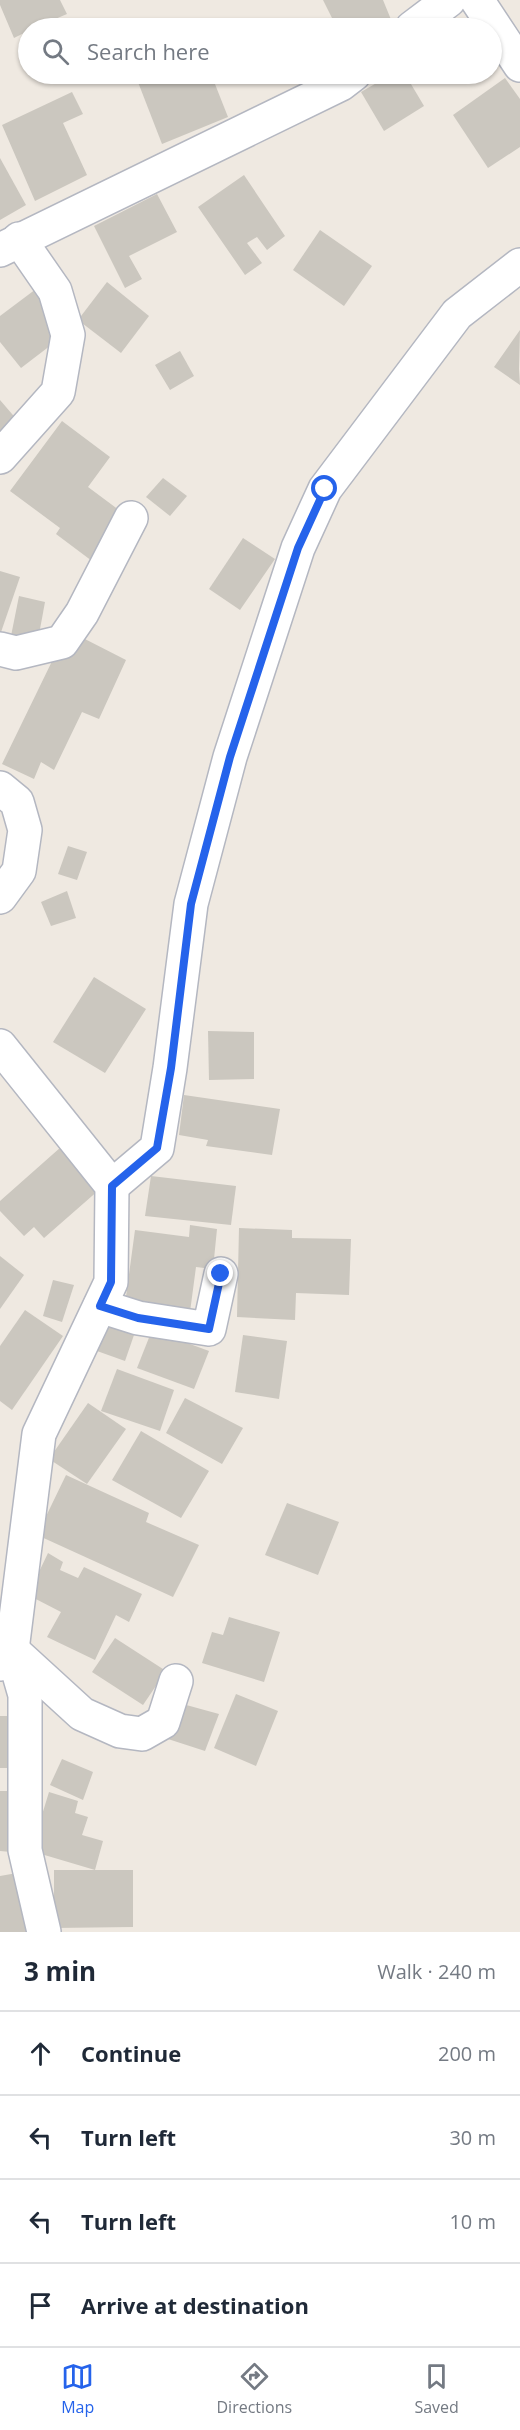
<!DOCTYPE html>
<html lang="en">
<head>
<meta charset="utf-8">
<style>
	:root { --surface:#fff; --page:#f6f6f7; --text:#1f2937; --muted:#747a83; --line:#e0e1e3; --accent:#2563eb }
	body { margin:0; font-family:"Open Sans",sans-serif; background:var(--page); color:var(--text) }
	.stop { position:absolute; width:18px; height:18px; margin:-14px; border:4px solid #2563eb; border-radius:50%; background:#fff }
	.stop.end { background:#2563eb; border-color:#fff; box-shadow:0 2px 6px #0008 }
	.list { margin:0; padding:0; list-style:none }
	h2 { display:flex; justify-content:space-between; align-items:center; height:78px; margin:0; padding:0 24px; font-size:26px }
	h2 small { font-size:20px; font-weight:400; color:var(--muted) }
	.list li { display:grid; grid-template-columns:39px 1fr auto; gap:18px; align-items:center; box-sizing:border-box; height:84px; padding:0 24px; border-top:2px solid var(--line) }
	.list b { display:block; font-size:22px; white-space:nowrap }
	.list em { font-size:20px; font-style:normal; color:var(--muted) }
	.icon { flex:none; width:33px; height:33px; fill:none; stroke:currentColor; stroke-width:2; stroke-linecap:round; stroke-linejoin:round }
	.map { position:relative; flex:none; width:520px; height:1932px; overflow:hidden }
	.search { position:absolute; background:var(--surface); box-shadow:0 2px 4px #0004; left:18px; right:18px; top:18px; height:66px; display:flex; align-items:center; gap:15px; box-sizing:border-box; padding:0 21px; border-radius:33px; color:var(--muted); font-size:22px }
	.sheet { height:414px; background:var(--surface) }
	nav { display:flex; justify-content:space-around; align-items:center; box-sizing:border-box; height:84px; border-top:2px solid var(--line); background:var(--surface); font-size:16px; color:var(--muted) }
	nav a { display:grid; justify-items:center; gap:3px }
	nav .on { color:var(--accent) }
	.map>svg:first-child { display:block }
</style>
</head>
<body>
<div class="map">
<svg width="520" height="1932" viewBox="0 0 520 1932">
	<rect width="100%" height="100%" fill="#efe9e1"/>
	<!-- building -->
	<g fill="#cbc7bf">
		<path d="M0 0H60L67 14 34 28H28V31L14 38 0 5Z"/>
		<path d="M323 0H383L392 22 378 28H337Z"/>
		<path d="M146 74H211L228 117 162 144 136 77Z"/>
		<path d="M392 74H405L424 106 384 131 361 92Z"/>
		<path d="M505 78 520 99V147L488 168 453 115Z"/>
		<path d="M72 92 83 114 63 123 87 175 35 201 2 125Z"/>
		<path d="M0 158 26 205 0 220Z"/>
		<path d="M244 175 285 236 267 250 257 237 247 243 262 263 245 275 198 207Z"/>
		<path d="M157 194 177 232 129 256 142 279 125 288 94 226Z"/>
		<path d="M320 230 372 266 344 306 293 270Z"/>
		<path d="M107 282 149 316 121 353 78 320Z"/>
		<path d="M36 289 55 342 21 368 0 342V316Z"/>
		<path d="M520 330 519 369 520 385 494 367Z"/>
		<path d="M180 351 194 376 170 390 155 365Z"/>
		<path d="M0 400 24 428 0 449Z"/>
		<path d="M62 421 110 457 88 487 127 516 92 561 56 534 60 528 10 491Z"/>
		<path d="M163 478 187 496 170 516 146 497Z"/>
		<path d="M243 538 275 559 240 610 209 589Z"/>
		<path d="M0 571 20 577 0 635Z"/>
		<path d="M19 596 45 602 38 640 11 636Z"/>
		<path d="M79 636 126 660 99 719 82 712 54 770 41 762 34 779 2 764 57 651 68 658Z"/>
		<path d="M68 846 87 852 77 880 58 874Z"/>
		<path d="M67 891 76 918 51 926 41 902Z"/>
		<path d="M94 977 146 1009 105 1073 53 1042Z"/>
		<path d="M208 1031 254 1032V1079L209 1080Z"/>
		<path d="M184 1095 280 1109 272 1155 206 1146 208 1140 179 1135Z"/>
		<path d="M61 1147 100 1189 44 1238 34 1227 24 1236 0 1211V1201Z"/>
		<path d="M151 1176 236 1186 231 1225 145 1216Z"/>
		<path d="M190 1225 217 1229 213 1269 196 1267 190 1312 125 1304 135 1230 189 1237Z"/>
		<path d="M239 1228 292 1230V1238L351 1239 349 1295 296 1293 295 1320 237 1317Z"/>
		<path d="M0 1256 24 1275 0 1309Z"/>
		<path d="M53 1280 74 1285 62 1322 43 1316Z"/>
		<path d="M25 1310 63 1336 12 1410 0 1401V1346Z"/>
		<path d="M106 1325 134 1335 125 1361 97 1351Z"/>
		<path d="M152 1330 209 1351 194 1389 137 1368Z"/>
		<path d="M243 1335 287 1341 279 1399 235 1392Z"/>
		<path d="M117 1369 174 1390 160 1431 101 1411Z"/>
		<path d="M185 1398 243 1428 222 1464 166 1433Z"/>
		<path d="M88 1403 126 1429 87 1484 49 1459Z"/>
		<path d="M141 1431 209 1471 181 1518 112 1480Z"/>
		<path d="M66 1475 149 1513 146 1522 199 1545 173 1597 37 1535Z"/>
		<path d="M287 1503 339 1522 318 1575 265 1555Z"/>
		<path d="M48 1553 63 1562 60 1570 78 1578 84 1567 142 1594 129 1622 116 1615 95 1660 47 1637 61 1612 28 1595Z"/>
		<path d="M229 1617 280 1632 264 1682 202 1663 212 1632 223 1635Z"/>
		<path d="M115 1638 166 1671 143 1705 92 1672Z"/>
		<path d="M236 1694 278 1711 256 1766 214 1748Z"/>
		<path d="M179 1703 219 1714 205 1751 168 1739Z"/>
		<path d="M0 1716H15L17 1768H0Z"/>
		<path d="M62 1759 93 1772 83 1800 50 1785Z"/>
		<path d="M0 1791H13L11 1852 0 1851Z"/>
		<path d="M49 1792 78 1801 75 1813 88 1817 82 1835 103 1841 95 1870 31 1851Z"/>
		<path d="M54 1870H133V1927L54 1928Z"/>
		<path d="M17 1873 28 1932H0V1876Z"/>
	</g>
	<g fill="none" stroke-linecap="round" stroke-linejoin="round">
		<!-- minor casing -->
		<g stroke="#b4b7c1" stroke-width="36">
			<g id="minor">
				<path d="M477 0 520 65"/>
				<path d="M412 28 449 0"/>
				<path d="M0 250 341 84 354 74"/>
				<path d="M0 457 58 392 68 335 55 291 19 239"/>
				<path d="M0 649 16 653 62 642 82 613 131 518"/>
				<path d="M0 788 17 802 25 830 19 871 0 897"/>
				<path d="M0 1046 112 1186 111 1282 39 1434 12 1650 0 1664"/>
				<path d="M112 1186 157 1148 170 1068 191 904 230 757 298 548 325 489 457 314 520 265"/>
				<path d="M100 1306 138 1318 209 1329 221 1274"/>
				<path d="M12 1650 25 1695V1850L44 1932"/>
				<path d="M12 1650 82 1714 120 1731 142 1734 163 1722 176 1681"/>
			</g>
		</g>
		<!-- minor -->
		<use href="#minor" stroke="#fff" stroke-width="33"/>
	</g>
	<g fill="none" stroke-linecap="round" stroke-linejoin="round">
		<!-- route -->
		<path stroke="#2563eb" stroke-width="8" d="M221 1274 209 1329 138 1318 100 1306 111 1282 112 1186 157 1148 171 1068 191 904 230 757 298 548 325 489"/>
	</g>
</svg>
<div class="stop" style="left:325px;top:489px"></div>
<div class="stop end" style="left:221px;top:1274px"></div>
<div class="search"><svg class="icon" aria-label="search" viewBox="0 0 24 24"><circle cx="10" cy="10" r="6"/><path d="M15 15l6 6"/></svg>Search here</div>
</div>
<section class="sheet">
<h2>3 min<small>Walk · 240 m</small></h2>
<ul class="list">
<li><svg class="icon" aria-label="ahead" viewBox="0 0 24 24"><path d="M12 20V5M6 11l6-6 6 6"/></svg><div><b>Continue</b></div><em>200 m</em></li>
<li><svg class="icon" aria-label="left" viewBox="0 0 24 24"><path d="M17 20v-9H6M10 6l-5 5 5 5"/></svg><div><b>Turn left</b></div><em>30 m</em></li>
<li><svg class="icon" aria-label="left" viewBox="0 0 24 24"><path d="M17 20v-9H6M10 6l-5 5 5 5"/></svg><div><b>Turn left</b></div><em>10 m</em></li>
<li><svg class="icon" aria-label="arrive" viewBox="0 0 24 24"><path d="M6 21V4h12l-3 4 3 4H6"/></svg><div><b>Arrive at destination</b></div></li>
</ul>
</section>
<nav>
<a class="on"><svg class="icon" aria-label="map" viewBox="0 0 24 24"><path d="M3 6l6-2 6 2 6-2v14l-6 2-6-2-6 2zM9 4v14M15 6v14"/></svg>Map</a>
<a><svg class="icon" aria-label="directions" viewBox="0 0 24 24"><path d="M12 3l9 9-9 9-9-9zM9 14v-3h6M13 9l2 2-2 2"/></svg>Directions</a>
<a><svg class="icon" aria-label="saved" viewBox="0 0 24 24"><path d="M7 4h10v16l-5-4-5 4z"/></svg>Saved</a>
</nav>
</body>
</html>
